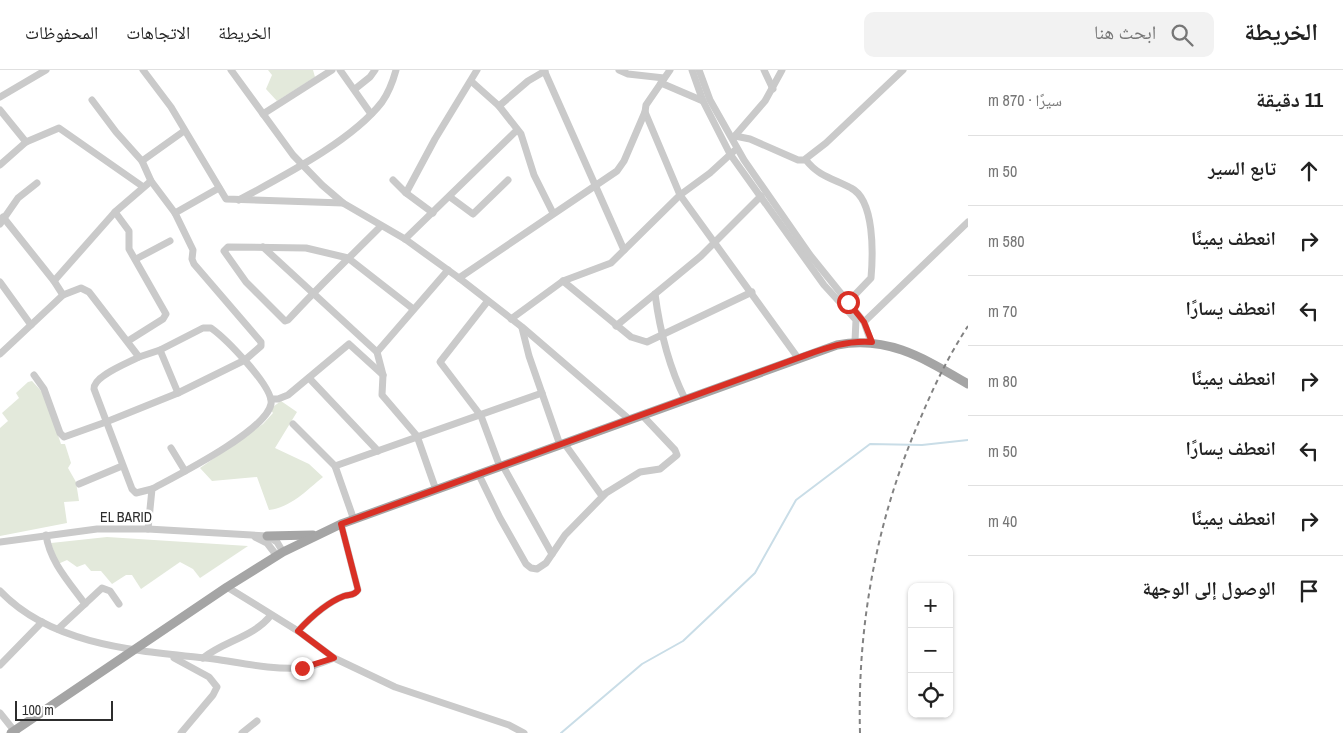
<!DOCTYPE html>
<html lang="ar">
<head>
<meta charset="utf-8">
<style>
	:root { --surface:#fff; --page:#f2f2f2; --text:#222; --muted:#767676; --line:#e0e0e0 }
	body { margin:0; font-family:"Archivo Narrow","Noto Naskh Arabic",sans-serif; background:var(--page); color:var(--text); direction:rtl }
	.controls { position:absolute; right:15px; bottom:15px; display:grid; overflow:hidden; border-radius:10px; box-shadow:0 1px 4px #0004 }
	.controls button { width:45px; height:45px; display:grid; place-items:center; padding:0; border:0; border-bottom:1px solid var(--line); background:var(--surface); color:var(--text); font:25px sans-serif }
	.scale { position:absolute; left:15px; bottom:12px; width:98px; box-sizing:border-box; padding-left:5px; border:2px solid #2d2d2d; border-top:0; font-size:14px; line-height:18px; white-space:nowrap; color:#2d2d2d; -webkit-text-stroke:4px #fff; paint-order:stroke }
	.stop { position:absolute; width:15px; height:15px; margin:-11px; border:4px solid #d93025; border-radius:50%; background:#fff }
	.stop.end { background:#d93025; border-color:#fff; box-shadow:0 1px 5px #0008 }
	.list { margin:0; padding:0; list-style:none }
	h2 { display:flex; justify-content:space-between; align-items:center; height:65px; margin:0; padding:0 20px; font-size:21px }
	h2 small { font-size:16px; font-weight:400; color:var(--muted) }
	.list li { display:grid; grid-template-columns:32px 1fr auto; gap:15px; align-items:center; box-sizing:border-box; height:70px; padding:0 20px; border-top:1px solid var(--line) }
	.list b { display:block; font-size:19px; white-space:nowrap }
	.list em { font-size:16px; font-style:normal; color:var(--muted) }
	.icon { flex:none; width:28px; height:28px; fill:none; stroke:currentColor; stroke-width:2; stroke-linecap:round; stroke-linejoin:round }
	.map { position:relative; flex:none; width:968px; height:663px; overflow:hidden; direction:ltr }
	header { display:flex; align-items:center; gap:30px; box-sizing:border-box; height:70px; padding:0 25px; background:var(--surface); border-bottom:1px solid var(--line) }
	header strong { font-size:24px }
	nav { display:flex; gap:28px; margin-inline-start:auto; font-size:18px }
	.search { width:350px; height:45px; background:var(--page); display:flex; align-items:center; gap:12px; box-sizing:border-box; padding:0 18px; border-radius:10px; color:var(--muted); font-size:19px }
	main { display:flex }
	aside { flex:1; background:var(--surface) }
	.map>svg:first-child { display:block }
</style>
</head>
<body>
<header>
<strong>الخريطة</strong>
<div class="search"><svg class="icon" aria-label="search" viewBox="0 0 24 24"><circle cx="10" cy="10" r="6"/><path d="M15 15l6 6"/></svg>ابحث هنا</div>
<nav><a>الخريطة</a><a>الاتجاهات</a><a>المحفوظات</a></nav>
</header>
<main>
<aside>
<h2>11 دقيقة<small>سيرًا · 870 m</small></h2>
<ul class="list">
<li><svg class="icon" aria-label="ahead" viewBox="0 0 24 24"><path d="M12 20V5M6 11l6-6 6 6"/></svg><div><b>تابع السير</b></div><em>50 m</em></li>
<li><svg class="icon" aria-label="right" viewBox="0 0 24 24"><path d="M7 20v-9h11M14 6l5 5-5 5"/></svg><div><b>انعطف يمينًا</b></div><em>580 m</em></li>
<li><svg class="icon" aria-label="left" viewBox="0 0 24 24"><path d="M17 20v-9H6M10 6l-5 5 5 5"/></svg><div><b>انعطف يسارًا</b></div><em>70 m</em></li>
<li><svg class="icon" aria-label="right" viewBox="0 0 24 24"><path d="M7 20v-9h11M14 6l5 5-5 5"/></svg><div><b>انعطف يمينًا</b></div><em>80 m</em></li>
<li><svg class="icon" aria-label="left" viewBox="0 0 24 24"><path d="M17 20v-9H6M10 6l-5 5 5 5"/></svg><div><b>انعطف يسارًا</b></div><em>50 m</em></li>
<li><svg class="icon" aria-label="right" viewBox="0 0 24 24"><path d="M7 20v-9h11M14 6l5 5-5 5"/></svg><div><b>انعطف يمينًا</b></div><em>40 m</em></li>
<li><svg class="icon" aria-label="arrive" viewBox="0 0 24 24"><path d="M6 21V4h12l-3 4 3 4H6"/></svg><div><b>الوصول إلى الوجهة</b></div></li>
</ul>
</aside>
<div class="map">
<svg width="968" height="663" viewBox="0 0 968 663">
	<rect width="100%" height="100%" fill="#fff"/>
	<!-- green -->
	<g fill="#e3e9db">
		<path d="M268 0H313L315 7 277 31 266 19 272 5Z"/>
		<path d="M32 311 44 324 61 374H65L71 393 68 398 76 412 79 431 64 432 67 453 0 466V358L8 351 2 343 19 328 16 323 28 312Z"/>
		<path d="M281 331 297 342 275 378 309 394 323 407C307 420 290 438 269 440L257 407 212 411 200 398 263 354 273 343 270 339Z"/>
		<path d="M107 467 248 476 200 508 193 499 180 492 141 519 132 505H126L112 514 101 501H91L85 494 77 497 67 490 58 494 51 473Z"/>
	</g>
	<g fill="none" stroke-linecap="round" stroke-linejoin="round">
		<!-- stream -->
		<path stroke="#c9dde7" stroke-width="2" d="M561 663 642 594 683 571 755 503 796 430 870 374 922 375 968 370"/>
		<!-- minor -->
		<g stroke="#cacaca" stroke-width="7">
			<path d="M143 0 171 37 226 129 343 133"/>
			<path d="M231 0 293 85 322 115 343 133 405 169 459 208 522 257 630 350"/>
			<path d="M340 0 371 44"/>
			<path d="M544 0 624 180"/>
			<path d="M619 0 628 4 664 8"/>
			<path d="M670 0 646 35 645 42 680 125 798 288"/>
			<path d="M692 0 703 31 730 84 824 215 856 250 855 271"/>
			<path d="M699 0 710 30 744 90 810 185 864 252 871 272"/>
			<path d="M764 0 773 19"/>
			<path d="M471 11 499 36 521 64 534 105 553 143"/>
			<path d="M661 13 703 31"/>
			<path d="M355 19 370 7 375 0"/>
			<path d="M0 27 46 0"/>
			<path d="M499 36 528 11 545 1"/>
			<path d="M0 40 26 72"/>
			<path d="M263 44 332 0"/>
			<path d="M735 66 750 69 798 90H804L826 73 903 0"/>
			<path d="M733 68 765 31 782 0"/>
			<path d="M806 90C818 106 834 109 851 118 875 130 873 185 871 208L848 232"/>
			<path d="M142 91 184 61"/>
			<path d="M0 95 26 72 59 58 142 116"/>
			<path d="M393 110 406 123 433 143"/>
			<path d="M406 123 435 69 477 0"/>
			<path d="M450 127 473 144 508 110"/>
			<path d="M239 130C283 106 352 71 382 32 389 22 393 11 396 0"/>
			<path d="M115 142 129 161V179L166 244 163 249 128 271"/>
			<path d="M175 143 219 118"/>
			<path d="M3 147 54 211 63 225"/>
			<path d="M0 154 18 128 37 113"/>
			<path d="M381 156C350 187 318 217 288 250L285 251 246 212 224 181 228 177 306 178 348 188 412 238"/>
			<path d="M405 169 517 60"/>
			<path d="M263 177 377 282 383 305 382 325 417 366 436 420"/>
			<path d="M136 189 170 171"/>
			<path d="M459 208 617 101 624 91 645 42"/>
			<path d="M54 211 115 142 151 111"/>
			<path d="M563 211 631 267 647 272 752 222"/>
			<path d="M0 212 31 255"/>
			<path d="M655 224C660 262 668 295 685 329"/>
			<path d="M487 232 440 292 481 346 500 397"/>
			<path d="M511 249 563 211 611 193 680 125 710 103 734 81"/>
			<path d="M864 252 968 152"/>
			<path d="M616 256 701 186 761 126"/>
			<path d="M522 258 529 286 560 375"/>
			<path d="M377 282 448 200"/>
			<path d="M0 284 63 225 81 218 89 222 139 287 160 280 178 323 245 290 261 276V272L194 194 192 189 193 180 175 143 151 111 142 91 116 62 92 30"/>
			<path d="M139 287C128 293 93 306 94 319L132 419 136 423 152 419"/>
			<path d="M34 305 44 319 60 363 64 367 106 352 178 323"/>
			<path d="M309 308 378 381"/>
			<path d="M271 329H278L288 325 349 274 383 305"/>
			<path d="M293 354 335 396 354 450"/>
			<path d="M564 373 602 426"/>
			<path d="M171 378 185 401"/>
			<path d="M335 396 542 323"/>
			<path d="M503 396 552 484"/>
			<path d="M479 405 500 448 526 494 531 498 537 499 546 493 565 465 606 423 640 402 660 399 677 385 675 380 642 345"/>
			<path d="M79 414 122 396"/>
			<path d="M148 459 152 419C176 406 266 361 271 334 274 317 225 268 211 258H203L160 280"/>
			<path d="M46 465C50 492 69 512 85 534"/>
			<path d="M255 467 267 473 277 486"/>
			<path d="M0 472 97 459H148L267 466 277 472 283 482"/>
			<path d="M227 517 298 561 334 588"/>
			<path d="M0 521C53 577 142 581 214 589 242 593 273 600 301 598 313 597 324 592 334 588L395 617 509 655 524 663"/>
			<path d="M58 559 102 518 110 521 119 534"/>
			<path d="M298 561C310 548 326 533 344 526 350 524 354 526 358 520L341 454"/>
			<path d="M174 588 209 607 217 617 213 625 181 663"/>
			<path d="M203 588C224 571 254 567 271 545"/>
			<path d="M0 595 42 552"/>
			<path d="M0 643 16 663"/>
			<path d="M242 663 257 651"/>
		</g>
		<!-- major -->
		<g stroke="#a5a5a5" stroke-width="9">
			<path d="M267 466 313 465"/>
			<path d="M11 663 227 517 283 482 341 454 837 275C888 265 925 289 968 314"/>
		</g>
		<!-- rail -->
		<path stroke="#828282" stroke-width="2" stroke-dasharray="5 4" stroke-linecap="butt" d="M860 663C857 554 877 447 921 347 934 316 949 285 968 256"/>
	</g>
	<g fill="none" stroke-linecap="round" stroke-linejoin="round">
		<!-- route -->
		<path stroke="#d93025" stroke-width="6" d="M302 598 334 588 298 561C310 548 326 533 344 526 350 524 354 526 358 520L341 454 798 288C823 279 845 270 872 272L864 252 848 232"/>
	</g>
	<g text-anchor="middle" stroke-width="5" stroke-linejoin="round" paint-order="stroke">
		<!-- street labels -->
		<g font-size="14" fill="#2d2d2d" stroke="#fff">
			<text x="126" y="452">EL BARID</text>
		</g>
	</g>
</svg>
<div class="controls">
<button>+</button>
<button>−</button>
<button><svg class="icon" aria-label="locate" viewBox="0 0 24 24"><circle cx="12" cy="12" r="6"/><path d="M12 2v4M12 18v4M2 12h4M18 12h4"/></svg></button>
</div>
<div class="scale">100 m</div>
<div class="stop" style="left:848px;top:232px"></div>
<div class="stop end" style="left:302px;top:598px"></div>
</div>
</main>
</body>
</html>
